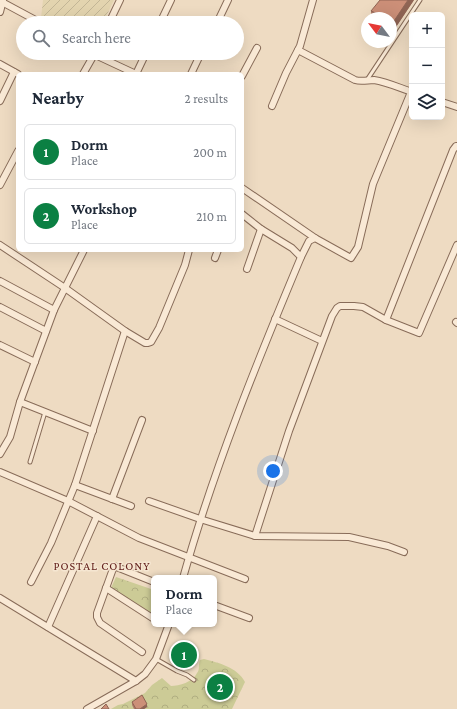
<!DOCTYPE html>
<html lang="en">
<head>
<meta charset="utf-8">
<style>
	:root { --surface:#fff; --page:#f6f6f7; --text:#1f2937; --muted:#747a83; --line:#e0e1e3; --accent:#0b8043 }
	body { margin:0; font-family:"Crimson Pro",serif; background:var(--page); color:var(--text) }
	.controls { position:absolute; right:12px; top:12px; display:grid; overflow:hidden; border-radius:6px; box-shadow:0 4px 16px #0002 }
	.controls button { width:36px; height:36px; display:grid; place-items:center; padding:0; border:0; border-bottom:1px solid var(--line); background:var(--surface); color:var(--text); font:20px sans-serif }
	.compass { position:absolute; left:361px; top:12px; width:36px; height:36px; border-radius:50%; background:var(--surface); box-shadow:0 4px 16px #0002; rotate:302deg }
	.you { position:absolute; left:273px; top:471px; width:14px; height:14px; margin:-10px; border:3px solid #fff; border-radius:50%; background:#1a73e8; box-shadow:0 0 0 6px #1a73e833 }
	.badge { display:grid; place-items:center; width:26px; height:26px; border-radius:50%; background:var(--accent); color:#fff; font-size:13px; font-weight:700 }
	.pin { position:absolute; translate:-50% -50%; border:2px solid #fff; box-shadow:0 1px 4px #0006 }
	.popup { position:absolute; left:151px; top:575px; width:66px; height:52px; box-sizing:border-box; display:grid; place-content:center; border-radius:6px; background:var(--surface); filter:drop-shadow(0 1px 3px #0005); font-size:13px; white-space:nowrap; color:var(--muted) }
	.popup b { font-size:15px; color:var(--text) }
	.popup::after { content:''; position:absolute; left:50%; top:100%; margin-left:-8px; border:8px solid transparent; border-top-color:var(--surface) }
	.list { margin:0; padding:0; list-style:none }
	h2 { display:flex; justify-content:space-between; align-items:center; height:52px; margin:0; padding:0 16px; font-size:17px }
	h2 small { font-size:13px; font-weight:400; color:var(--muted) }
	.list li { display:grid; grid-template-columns:26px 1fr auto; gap:12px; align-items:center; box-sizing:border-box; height:56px; margin:0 8px 8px; padding:0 8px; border:1px solid var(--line); border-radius:6px }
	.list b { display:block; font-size:15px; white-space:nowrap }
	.list p { margin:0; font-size:13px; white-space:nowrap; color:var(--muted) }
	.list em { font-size:13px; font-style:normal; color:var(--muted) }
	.icon { flex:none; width:22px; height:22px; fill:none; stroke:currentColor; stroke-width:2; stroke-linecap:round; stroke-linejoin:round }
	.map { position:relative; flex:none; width:457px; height:709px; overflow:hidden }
	.search { position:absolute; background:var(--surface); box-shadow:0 4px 16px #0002; left:16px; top:16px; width:228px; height:44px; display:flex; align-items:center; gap:10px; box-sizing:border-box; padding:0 14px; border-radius:22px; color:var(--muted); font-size:15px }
	.panel { position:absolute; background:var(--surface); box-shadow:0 4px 16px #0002; left:16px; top:72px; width:228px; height:180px; border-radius:6px }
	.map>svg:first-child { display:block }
</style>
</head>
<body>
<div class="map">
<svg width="457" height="709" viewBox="0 0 457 709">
	<defs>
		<pattern id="farmland-furrows" width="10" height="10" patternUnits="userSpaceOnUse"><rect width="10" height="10" fill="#e3d4af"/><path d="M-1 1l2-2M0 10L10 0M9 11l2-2" fill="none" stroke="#c3b696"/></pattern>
		<pattern id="forest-crowns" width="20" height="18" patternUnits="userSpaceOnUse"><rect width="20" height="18" fill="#cccb96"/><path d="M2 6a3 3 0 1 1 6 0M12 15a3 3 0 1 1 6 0" fill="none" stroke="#b0ae81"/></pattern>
	</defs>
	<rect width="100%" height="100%" fill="#eedbc2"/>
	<!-- farmland -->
	<path fill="url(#farmland-furrows)" d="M43 0H114L103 23H51L41 18Z"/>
	<!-- forest -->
	<g fill="url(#forest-crowns)">
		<path d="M116 577 154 590V616L111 588Z"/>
		<path d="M204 659C219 663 237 667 245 682L232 709H111L118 705 123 704 145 693 152 685 162 678 171 686C179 686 193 682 197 673 200 670 198 665 200 660Z"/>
	</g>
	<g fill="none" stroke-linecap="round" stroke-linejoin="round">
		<!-- service casing -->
		<g stroke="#886c59" stroke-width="5">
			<g id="service">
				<path d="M367 80 420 0"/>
				<path d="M30 462 45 412"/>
				<path d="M156 659 177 671 187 675 194 680"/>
			</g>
		</g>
		<!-- minor casing -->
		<g stroke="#886c59" stroke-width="8">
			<g id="minor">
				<path d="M2 2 41 23"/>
				<path d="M0 12 3 0"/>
				<path d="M109 23 120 0"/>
				<path d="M160 23 171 0"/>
				<path d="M217 23 228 0"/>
				<path d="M298 50 355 80C361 82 368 80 374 80 387 82 400 88 412 92"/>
				<path d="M91 53 136 74"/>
				<path d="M0 64 18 74"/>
				<path d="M83 74 95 53"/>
				<path d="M136 74 146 53"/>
				<path d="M191 74 201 53"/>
				<path d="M242 76 257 48"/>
				<path d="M0 101 14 72"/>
				<path d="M442 102 457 107"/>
				<path d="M272 106 286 73 300 46 313 0"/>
				<path d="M0 185 18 151"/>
				<path d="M242 188 315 238"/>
				<path d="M0 245 65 288 125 331 145 343H148L151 342 159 328 185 265 189 250"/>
				<path d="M301 257 309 241 315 238 351 258 358 247 373 184 411 92"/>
				<path d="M215 258 218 250"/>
				<path d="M247 269 261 229"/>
				<path d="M0 281 54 310"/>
				<path d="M0 307 46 331"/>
				<path d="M275 319 322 341"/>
				<path d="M386 320 419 333 457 245"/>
				<path d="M456 322 457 323"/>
				<path d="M0 345 35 362"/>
				<path d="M20 402 93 431"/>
				<path d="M0 454 10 437 20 402 54 310 84 250"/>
				<path d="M0 472 68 501 139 538 245 579"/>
				<path d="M75 485 131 506"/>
				<path d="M112 499 142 420"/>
				<path d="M149 501 200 519 255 536 349 537 388 546 404 552"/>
				<path d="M255 536 289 431 332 316 337 308 340 306H354L363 307 386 320 453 150 456 146H457"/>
				<path d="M183 578C214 468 257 362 301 257L292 248 261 229 242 214"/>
				<path d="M31 582 51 543 75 485 125 331"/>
				<path d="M106 588 154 619"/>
				<path d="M0 598 136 681"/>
				<path d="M214 605 249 618"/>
				<path d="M48 627 97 516"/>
				<path d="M142 652 100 623 97 617V613L114 566 154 582"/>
				<path d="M87 709 136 681 145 674 156 659 169 624"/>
			</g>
		</g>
		<!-- service -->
		<use href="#service" stroke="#f9e9d5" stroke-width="3"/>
		<!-- minor -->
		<use href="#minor" stroke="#f9e9d5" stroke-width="6"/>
	</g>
	<!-- wall -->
	<g fill="#af7b67">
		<path d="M414 0 394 30 391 29V18H371V11Z"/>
		<path d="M177 652H191L187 663 177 659Z"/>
		<path d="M228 684 224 696 212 691V685Z"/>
		<path d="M132 702 147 707 144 709H134L132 705Z"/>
	</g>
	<!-- shaded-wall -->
	<g fill="#8f6454">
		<path d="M408 0H414L394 30V21Z"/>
		<path d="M191 645V652L187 663V657Z"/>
		<path d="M228 677V684L224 696V689Z"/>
		<path d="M147 704V707L144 709H140Z"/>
	</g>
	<!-- building -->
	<g fill="#cc8f78" stroke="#8f6454">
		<path d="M380 0H408L394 21 391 20V18H387L371 11Z"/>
		<path d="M180 642 191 645 187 657 177 652Z"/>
		<path d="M217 673 228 677 224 689 212 685Z"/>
		<path d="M142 695 147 704 140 709H136L132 702Z"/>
		<path d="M106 704 109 709H101Z"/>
	</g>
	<g text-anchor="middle" stroke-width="3" stroke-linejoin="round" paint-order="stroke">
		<!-- neighbourhood labels -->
		<g font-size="12" letter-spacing="1" fill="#64221d" stroke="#f5e6d1">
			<text x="102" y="570">POSTAL COLONY</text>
		</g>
	</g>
</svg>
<div class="controls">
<button>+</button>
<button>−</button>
<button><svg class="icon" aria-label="layers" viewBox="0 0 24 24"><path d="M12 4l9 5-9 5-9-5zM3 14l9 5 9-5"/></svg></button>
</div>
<svg class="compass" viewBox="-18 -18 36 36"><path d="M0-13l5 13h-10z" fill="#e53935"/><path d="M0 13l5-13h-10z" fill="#747a83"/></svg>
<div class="you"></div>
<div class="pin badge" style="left:184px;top:655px">1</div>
<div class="popup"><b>Dorm</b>Place</div>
<div class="pin badge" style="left:220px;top:687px">2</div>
<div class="search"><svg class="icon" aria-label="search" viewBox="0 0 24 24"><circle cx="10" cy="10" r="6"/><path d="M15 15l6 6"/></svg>Search here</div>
<section class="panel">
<h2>Nearby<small>2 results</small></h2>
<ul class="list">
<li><span class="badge">1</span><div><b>Dorm</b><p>Place</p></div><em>200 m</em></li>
<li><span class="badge">2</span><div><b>Workshop</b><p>Place</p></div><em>210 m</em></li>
</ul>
</section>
</div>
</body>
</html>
